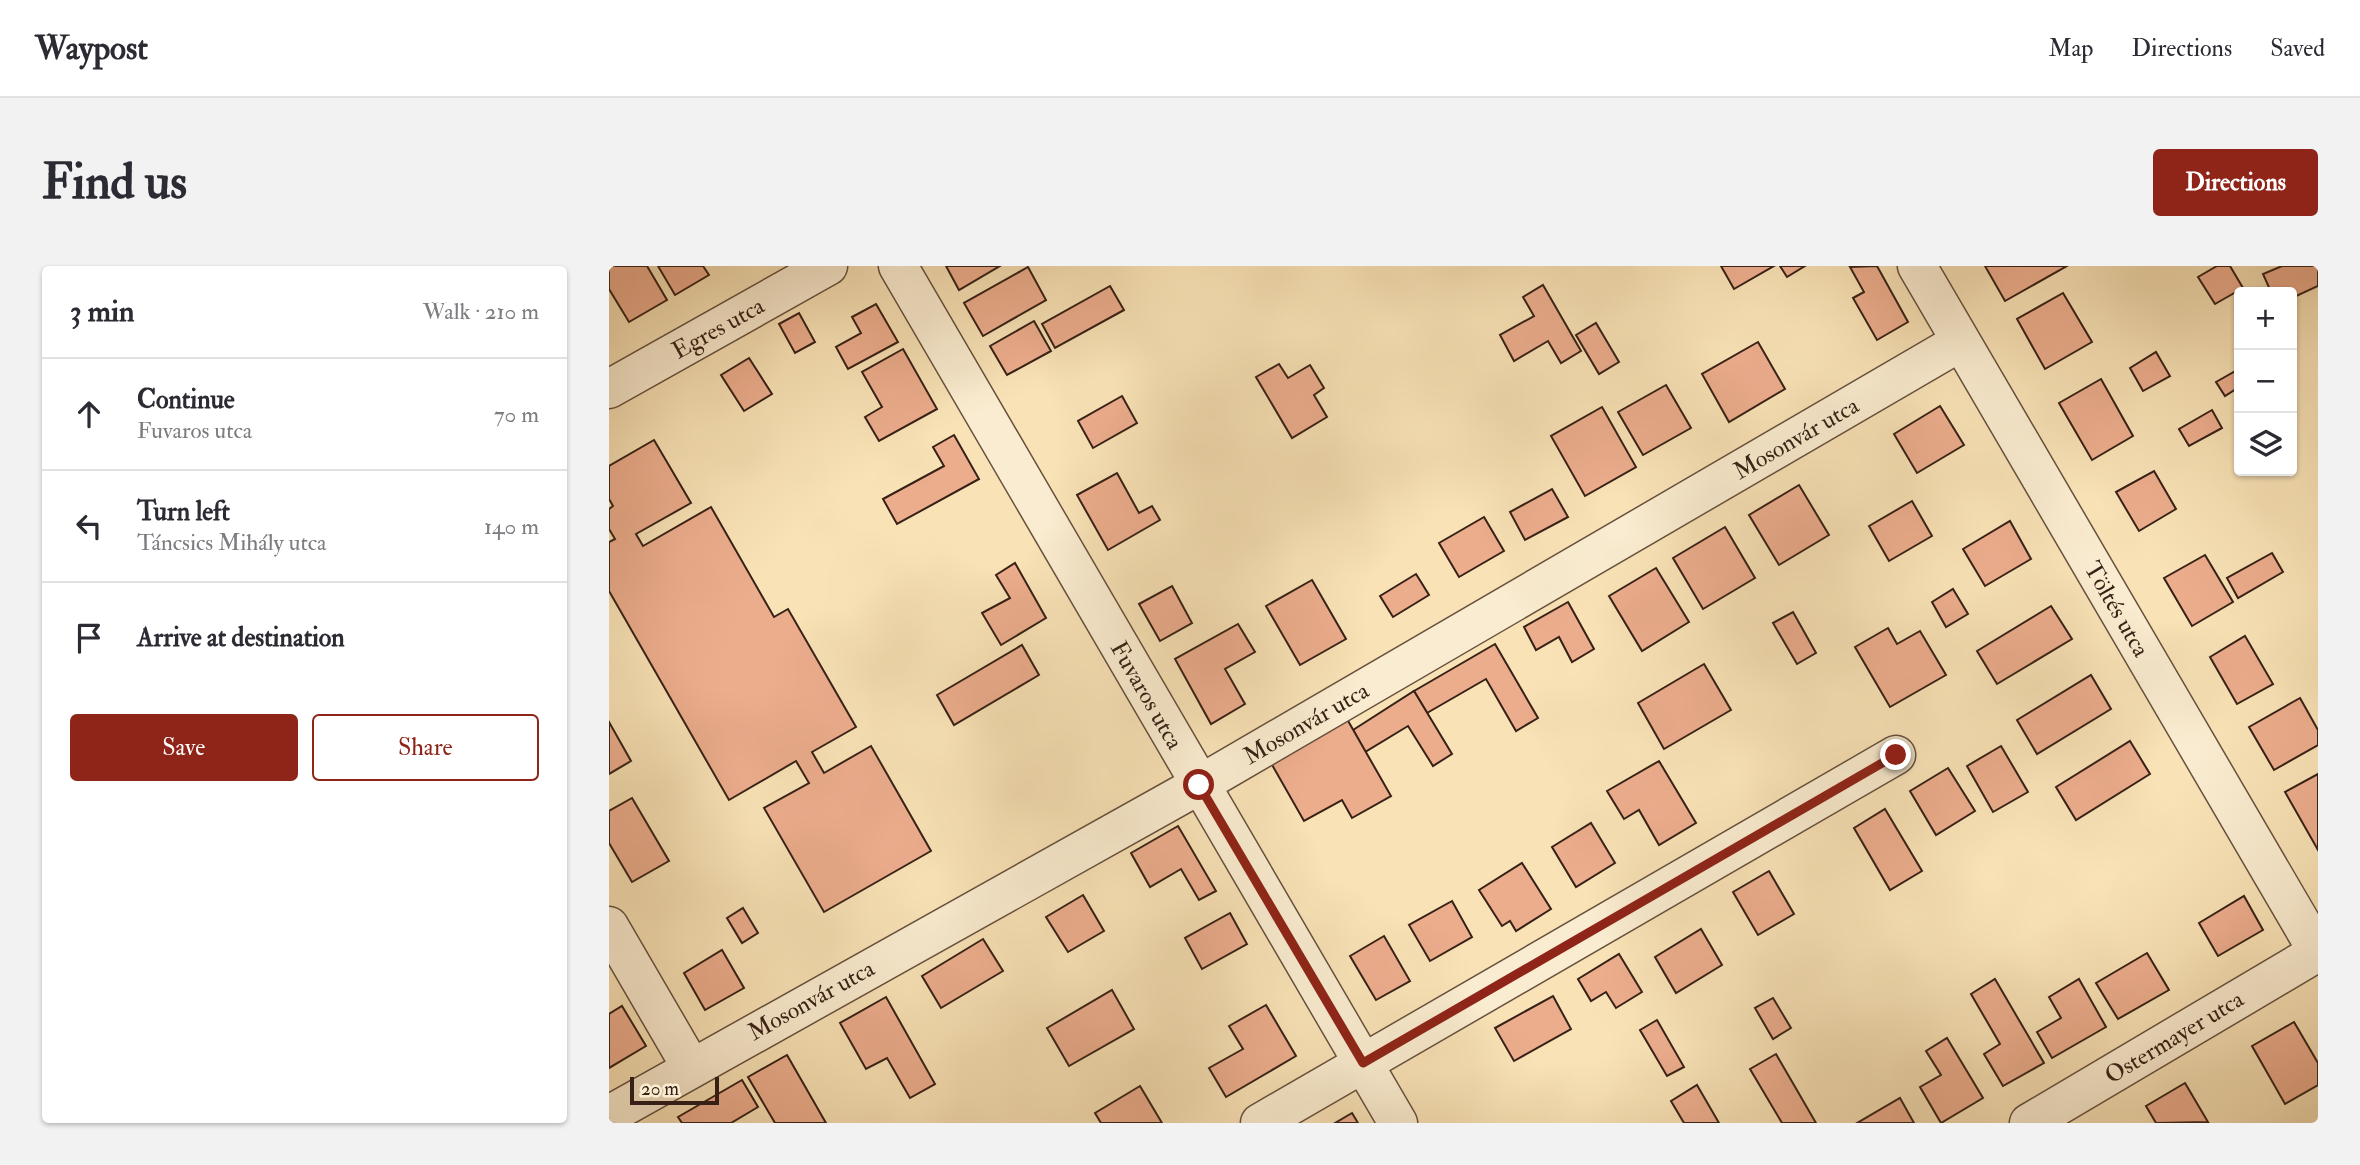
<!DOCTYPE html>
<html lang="en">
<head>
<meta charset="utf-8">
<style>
	:root { --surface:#fff; --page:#f2f2f3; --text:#2b2b33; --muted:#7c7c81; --line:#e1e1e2; --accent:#8f2418 }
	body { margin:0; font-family:"IM FELL Double Pica",serif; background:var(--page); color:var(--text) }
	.controls { position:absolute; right:21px; top:21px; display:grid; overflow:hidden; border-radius:7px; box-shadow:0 2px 5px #0004 }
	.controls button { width:63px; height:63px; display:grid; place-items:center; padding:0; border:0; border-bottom:2px solid var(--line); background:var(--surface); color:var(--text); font:35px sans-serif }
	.scale { position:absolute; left:21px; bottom:18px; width:89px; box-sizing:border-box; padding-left:7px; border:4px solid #372116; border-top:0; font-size:19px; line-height:24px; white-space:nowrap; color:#372116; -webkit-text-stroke:5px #faecd0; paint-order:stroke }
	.stop { position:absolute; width:21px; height:21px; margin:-16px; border:5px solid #8f2418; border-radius:50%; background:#fff }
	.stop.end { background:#8f2418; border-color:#fff; box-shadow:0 2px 7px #0008 }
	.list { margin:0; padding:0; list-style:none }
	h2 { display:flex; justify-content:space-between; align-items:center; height:91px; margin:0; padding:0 28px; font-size:30px }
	h2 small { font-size:23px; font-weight:400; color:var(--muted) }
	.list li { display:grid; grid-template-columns:46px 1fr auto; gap:21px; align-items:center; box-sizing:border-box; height:112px; padding:0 28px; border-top:2px solid var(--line) }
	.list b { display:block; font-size:26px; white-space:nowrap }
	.list p { margin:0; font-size:23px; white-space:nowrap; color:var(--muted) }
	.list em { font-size:23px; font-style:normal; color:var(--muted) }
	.actions { display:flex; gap:14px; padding:21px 28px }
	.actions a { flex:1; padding:16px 0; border:2px solid var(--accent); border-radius:7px; text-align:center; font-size:24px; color:var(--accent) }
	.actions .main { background:var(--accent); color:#fff }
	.icon { flex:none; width:38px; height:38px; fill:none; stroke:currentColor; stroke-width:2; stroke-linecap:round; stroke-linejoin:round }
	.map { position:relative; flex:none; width:1709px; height:857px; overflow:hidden; border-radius:7px }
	header { display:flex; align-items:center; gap:42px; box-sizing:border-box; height:98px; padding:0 35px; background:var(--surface); border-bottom:2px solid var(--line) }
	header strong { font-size:33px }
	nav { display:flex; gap:38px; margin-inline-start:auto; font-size:24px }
	.intro { display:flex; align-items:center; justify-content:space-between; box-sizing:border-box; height:168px; padding:0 42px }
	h1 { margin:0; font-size:49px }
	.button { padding:18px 32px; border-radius:7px; background:var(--accent); color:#fff; font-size:24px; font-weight:700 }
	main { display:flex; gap:42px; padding:0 42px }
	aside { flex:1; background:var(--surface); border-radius:7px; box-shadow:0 2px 5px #0004 }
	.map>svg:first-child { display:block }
</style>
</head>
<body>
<header>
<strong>Waypost</strong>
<nav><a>Map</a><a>Directions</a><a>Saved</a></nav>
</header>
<div class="intro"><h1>Find us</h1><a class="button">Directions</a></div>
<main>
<aside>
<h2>3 min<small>Walk · 210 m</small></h2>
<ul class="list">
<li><svg class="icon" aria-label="ahead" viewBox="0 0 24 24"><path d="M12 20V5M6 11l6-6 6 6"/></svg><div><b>Continue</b><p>Fuvaros utca</p></div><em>70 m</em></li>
<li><svg class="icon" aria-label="left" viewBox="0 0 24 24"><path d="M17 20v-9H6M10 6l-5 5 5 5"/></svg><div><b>Turn left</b><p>Táncsics Mihály utca</p></div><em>140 m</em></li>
<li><svg class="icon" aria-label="arrive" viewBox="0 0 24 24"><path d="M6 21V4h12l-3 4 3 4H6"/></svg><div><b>Arrive at destination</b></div></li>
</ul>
<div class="actions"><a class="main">Save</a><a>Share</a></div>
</aside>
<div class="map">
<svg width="1709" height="857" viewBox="0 0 1709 857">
	<rect width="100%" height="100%" fill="#f8e2b6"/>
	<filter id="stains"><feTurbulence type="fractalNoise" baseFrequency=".00286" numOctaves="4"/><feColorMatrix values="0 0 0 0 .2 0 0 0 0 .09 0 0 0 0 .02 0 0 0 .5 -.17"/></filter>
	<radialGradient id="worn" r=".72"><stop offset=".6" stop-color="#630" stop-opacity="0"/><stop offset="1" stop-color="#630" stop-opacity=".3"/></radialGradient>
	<!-- building -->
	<g fill="#ecad8d" stroke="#372116" stroke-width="2">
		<path d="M0 0H38L58 34 20 56 0 23Z"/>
		<path d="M49 0H94L100 9 66 29Z"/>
		<path d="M337 0H391L350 24Z"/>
		<path d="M1112 0H1165L1125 23Z"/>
		<path d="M1171 0H1196L1178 11Z"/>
		<path d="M1268 0 1299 56 1268 74 1244 32 1255 26 1241 1Z"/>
		<path d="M1376 0H1458L1396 35Z"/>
		<path d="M1608 0H1621L1634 22 1606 38 1589 11Z"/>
		<path d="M1673 0H1709V20L1683 32V26H1662L1654 8Z"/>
		<path d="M419 1 437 34 374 70 355 37Z"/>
		<path d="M934 19 972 85 952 97 939 75 905 95 891 69 925 50 914 31Z"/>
		<path d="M501 20 515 44 446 82 433 58Z"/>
		<path d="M1454 27 1483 76 1436 103 1408 53Z"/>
		<path d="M267 38 289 76 239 103 227 81 252 67 243 51Z"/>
		<path d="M190 47 206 76 186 87 170 58Z"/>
		<path d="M425 55 442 85 398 109 381 80Z"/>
		<path d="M987 57 1010 96 990 108 967 69Z"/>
		<path d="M1149 76 1176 123 1120 156 1093 108Z"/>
		<path d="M294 83 328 143 270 175 256 151 273 141 253 106Z"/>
		<path d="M1547 86 1561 110 1534 125 1521 102Z"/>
		<path d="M140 92 163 128 135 145 112 109Z"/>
		<path d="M670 98 679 112 701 99 715 122 705 129 718 151 683 172 647 111Z"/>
		<path d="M1630 103V121L1616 130 1607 116Z"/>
		<path d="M1492 113 1524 170 1483 194 1450 137Z"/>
		<path d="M1057 119 1082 162 1034 189 1009 146Z"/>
		<path d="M513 130 528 157 484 182 469 155Z"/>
		<path d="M1331 140 1355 179 1308 207 1285 168Z"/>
		<path d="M993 141 1027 201 976 230 942 170Z"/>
		<path d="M1603 144 1613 162 1580 180 1570 163Z"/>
		<path d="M345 169 370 213 288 258 274 233 335 200 324 181Z"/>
		<path d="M45 174 82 237 27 268 34 280 102 241 165 351 179 343 247 461 203 486 215 507 262 480 322 585 215 646 155 542 200 517 187 495 120 534 0 325V276L6 273 0 263V243L4 240 0 233V200Z"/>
		<path d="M1545 205 1567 243 1530 265 1507 226Z"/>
		<path d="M508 207 530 247 543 240 551 254 499 284 468 229Z"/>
		<path d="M1190 219 1220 269 1170 299 1140 249Z"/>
		<path d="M943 223 959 251 916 274 901 246Z"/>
		<path d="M1303 235 1323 270 1280 295 1260 260Z"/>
		<path d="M875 251 895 285 850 311 830 277Z"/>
		<path d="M1401 255 1422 293 1376 320 1354 283Z"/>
		<path d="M1116 261 1146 312 1094 343 1064 292Z"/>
		<path d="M1663 287 1674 306 1629 332 1618 312Z"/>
		<path d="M1596 289 1624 336 1583 360 1555 312Z"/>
		<path d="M406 297 437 352 392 379 373 347 401 332 387 309Z"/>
		<path d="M1047 302 1080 356 1033 385 1000 330Z"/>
		<path d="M807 308 820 329 784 351 771 330Z"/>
		<path d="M703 314 737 373 691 399 657 340Z"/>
		<path d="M563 320 583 357 551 375 530 338Z"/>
		<path d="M1344 323 1359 348 1337 361 1323 336Z"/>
		<path d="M959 336 985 383 963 396 950 371 927 384 915 361Z"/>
		<path d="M1442 340 1463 373 1388 418 1368 385Z"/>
		<path d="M1184 346 1207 387 1188 398 1164 357Z"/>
		<path d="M629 358 646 386 616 403 636 438 602 458 566 393Z"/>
		<path d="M1279 362 1288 378 1311 365 1337 409 1281 441 1246 381Z"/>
		<path d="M1636 370 1664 418 1628 438 1601 391Z"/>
		<path d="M886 378 929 452 907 465 877 413 818 447 805 425Z"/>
		<path d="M413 379 430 409 345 459 328 429Z"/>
		<path d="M1095 398 1122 444 1055 483 1029 437Z"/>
		<path d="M1482 409 1502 443 1428 488 1408 454Z"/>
		<path d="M805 425 843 488 824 500 799 460 756 486 744 464Z"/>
		<path d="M1691 432 1709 464V479L1665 504 1640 461Z"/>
		<path d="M738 453 782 530 743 552 733 534 695 555 662 497Z"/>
		<path d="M0 456 22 495 0 508Z"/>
		<path d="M1521 475 1541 508 1467 554 1447 521Z"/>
		<path d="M1392 480 1419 526 1384 546 1358 500Z"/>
		<path d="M1050 495 1087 557 1050 579 1030 544 1015 553 998 525Z"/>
		<path d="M1339 502 1366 545 1327 569 1301 525Z"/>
		<path d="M1709 508V584L1676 526Z"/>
		<path d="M23 532 60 595 23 616 0 577V545Z"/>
		<path d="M1276 543 1313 605 1281 624 1245 562Z"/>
		<path d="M982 557 1006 597 967 621 943 581Z"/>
		<path d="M569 560 607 625 590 634 572 603 541 621 522 587Z"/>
		<path d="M913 597 942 643 907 665 901 655 893 660 870 624Z"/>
		<path d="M1160 605 1185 648 1149 669 1124 626Z"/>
		<path d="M474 629 495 665 459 686 437 651Z"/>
		<path d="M1635 630 1654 664 1609 690 1590 657Z"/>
		<path d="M843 635 863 671 821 695 800 659Z"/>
		<path d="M134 642 149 667 133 677 118 652Z"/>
		<path d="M621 647 638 678 593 703 576 672Z"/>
		<path d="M1092 663 1113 699 1067 727 1046 691Z"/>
		<path d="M775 670 801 715 767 734 741 690Z"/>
		<path d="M374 673 394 705 332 742 313 710Z"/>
		<path d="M113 684 135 722 96 744 75 707Z"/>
		<path d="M1538 687 1560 724 1509 753 1487 717Z"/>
		<path d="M1010 688 1033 726 1007 742 997 726 982 735 969 713Z"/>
		<path d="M1386 713 1435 797 1394 820 1375 788 1391 778 1362 728Z"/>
		<path d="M1470 713 1497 761 1443 792 1428 766 1452 752 1440 731Z"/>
		<path d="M503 724 525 763 460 800 438 762Z"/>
		<path d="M944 730 962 763 905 795 886 762Z"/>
		<path d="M277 731 326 818 301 832 278 792 257 803 231 757Z"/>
		<path d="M1164 732 1182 762 1164 773 1146 742Z"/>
		<path d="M657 739 687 790 617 831 600 802 634 783 620 760Z"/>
		<path d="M13 740 37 780 0 802V748Z"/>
		<path d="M1048 754 1075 801 1058 810 1031 764Z"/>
		<path d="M1685 756 1709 797V819L1676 838 1643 780Z"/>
		<path d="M1338 772 1374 832 1332 857 1311 821 1332 809 1317 785Z"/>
		<path d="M1167 788 1207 857H1173L1141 803Z"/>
		<path d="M178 789 217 857H166L139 811Z"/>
		<path d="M133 814 149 841 122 857H73L69 851Z"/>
		<path d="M1576 817 1599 856 1547 857 1537 840Z"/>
		<path d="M1088 819 1110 857H1075L1062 835Z"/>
		<path d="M531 820 553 857H492L486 847Z"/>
		<path d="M1291 832 1305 857H1248Z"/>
		<path d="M743 847 749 857H726Z"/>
	</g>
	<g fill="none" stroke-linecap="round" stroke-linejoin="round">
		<!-- minor casing -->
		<g stroke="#67513e" stroke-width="41">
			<g id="minor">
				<path d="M289 0 789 857"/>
				<path d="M1308 0 1709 686"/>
				<path d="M0 123 219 0"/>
				<path d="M0 660 82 801"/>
				<path d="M0 849 590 519 1351 76"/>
				<path d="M651 857 1287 489"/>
				<path d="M1420 857 1709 686"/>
			</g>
		</g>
		<!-- minor -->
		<use href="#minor" stroke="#faecd0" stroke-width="38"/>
	</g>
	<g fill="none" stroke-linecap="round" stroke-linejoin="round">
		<!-- route -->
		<path stroke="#8f2418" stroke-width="9" d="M590 519 754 797 1287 489"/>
	</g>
	<g text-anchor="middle" stroke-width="5" stroke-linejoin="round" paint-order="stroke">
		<!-- street labels -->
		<g font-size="24" fill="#372116" stroke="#faecd0">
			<text transform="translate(109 62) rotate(-29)" y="8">Egres utca</text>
			<text transform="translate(1187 172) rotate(-30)" y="8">Mosonvár utca</text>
			<text transform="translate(1508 343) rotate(60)" y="8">Töltés utca</text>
			<text transform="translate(538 429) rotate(60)" y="8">Fuvaros utca</text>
			<text transform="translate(697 457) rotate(-30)" y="8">Mosonvár utca</text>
			<text transform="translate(202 734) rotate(-29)" y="8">Mosonvár utca</text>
			<text transform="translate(1565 771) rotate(-31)" y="8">Ostermayer utca</text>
		</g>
	</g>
	<rect width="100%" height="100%" filter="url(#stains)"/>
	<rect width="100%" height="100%" fill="url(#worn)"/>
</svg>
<div class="controls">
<button>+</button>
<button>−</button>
<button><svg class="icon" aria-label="layers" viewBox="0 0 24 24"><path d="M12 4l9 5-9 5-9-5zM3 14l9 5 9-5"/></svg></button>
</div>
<div class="scale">20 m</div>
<div class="stop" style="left:590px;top:519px"></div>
<div class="stop end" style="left:1287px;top:489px"></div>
</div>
</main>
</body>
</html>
